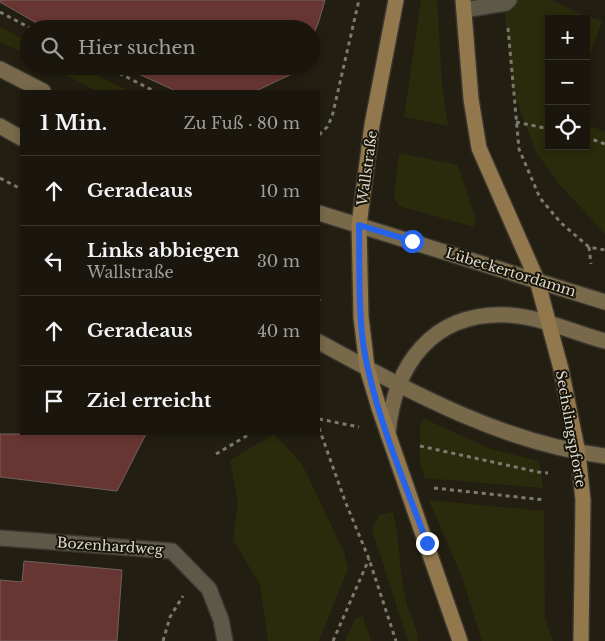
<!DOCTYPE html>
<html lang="de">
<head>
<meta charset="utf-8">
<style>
	:root { --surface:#1a160d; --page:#231f16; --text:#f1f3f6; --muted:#9f9f9d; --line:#38352e }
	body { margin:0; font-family:"Libre Baskerville",serif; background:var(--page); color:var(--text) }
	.controls { position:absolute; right:15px; top:15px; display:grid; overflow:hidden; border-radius:0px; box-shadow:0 2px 8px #0003 }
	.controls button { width:45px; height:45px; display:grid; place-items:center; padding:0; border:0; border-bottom:1px solid var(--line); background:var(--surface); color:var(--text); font:25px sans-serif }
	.stop { position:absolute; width:15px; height:15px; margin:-11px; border:4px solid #2563eb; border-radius:50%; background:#fff }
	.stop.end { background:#2563eb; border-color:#fff; box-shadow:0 1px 5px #0008 }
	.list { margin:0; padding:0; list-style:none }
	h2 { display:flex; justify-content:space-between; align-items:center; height:65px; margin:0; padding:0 20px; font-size:21px }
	h2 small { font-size:16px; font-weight:400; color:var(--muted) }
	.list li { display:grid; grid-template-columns:32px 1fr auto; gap:15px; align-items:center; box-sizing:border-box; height:70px; padding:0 20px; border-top:1px solid var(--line) }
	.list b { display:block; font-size:19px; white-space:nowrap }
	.list p { margin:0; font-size:16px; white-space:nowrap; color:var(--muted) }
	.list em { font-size:16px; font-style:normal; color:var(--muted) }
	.icon { flex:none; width:28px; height:28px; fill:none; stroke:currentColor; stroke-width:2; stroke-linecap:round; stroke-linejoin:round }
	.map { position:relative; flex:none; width:605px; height:641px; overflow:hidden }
	.search { position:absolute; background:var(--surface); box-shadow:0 2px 8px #0003; left:20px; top:20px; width:300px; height:55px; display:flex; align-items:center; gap:12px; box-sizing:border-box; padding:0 18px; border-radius:28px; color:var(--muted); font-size:19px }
	.panel { position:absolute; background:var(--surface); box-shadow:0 2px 8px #0003; left:20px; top:90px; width:300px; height:345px; border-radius:0px }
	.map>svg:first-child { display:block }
</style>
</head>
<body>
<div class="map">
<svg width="605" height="641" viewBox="0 0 605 641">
	<rect width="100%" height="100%" fill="#221e11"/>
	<!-- green -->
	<g fill="#2a2b0c">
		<path d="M421 0H437L442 84 448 126 404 117Z"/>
		<path d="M504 0H552L578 13 602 21 586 66V19H549V146H586V125L605 131V234L559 184 536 152 512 89Z"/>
		<path d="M0 27 29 42V56L0 42Z"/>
		<path d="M48 66H78L128 91H97Z"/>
		<path d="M399 153 458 165 476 220 474 227 399 206 394 198Z"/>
		<path d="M425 419 491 449 539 461 543 488 425 478 420 464V424Z"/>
		<path d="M274 434 302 464 344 552 348 569 319 641H268L260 585 233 540 238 503 230 460Z"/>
		<path d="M429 500 544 511 545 618 553 641H482L462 577Z"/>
		<path d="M393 512C400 540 399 568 405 597 408 612 417 625 418 641H408L372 530 379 515Z"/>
		<path d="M363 616 371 641H345L355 619Z"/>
	</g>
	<!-- building -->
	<g fill="#683632" stroke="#73605e">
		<path d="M0 0H325L318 24 311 40V29H47L0 2Z"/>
		<path d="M121 66H300L298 71 256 91H176Z"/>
		<path d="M0 434H146L117 491 0 477Z"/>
		<path d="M24 561 122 570 117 641H0V580L22 582Z"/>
	</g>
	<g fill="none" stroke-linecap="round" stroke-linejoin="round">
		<!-- service casing -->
		<g stroke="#3a362f" stroke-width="18">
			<path id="service" d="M464 10 506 3 509 0"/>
		</g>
		<!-- minor casing -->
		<g stroke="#3a362f" stroke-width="18">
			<path id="minor" d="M0 538 172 551 209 589 221 620 225 641"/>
		</g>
		<!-- secondary casing -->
		<g stroke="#3a362f" stroke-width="18">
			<g id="secondary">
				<path d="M0 69 43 91"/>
				<path d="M0 126 21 138"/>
				<path d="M319 213 605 302"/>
				<path d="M319 342C409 391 502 443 605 456"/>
				<path d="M388 434C394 364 433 311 509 315 542 317 574 333 605 341"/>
			</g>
		</g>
		<!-- primary casing -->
		<g stroke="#3a362f" stroke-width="18">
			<g id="primary">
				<path d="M396 0 372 125 359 225 361 317 365 350 367 368 379 408 460 641"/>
				<path d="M463 0 471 99 479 148 537 280 561 369 578 453 583 500 581 641"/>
			</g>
		</g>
		<!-- path -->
		<g stroke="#7c796e" stroke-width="3" stroke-dasharray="4 4" stroke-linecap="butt">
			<path d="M0 12 32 29"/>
			<path d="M508 28 519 149 540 198 561 223 589 247 605 250"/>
			<path d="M105 66 154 91"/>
			<path d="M516 122 549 129"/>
			<path d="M319 135 327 127 332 117 359 0"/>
			<path d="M586 137 605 144"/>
			<path d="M0 178 21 189"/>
			<path d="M589 247 591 264"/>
			<path d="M319 299V301"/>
			<path d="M319 419 359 427"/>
			<path d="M319 428 345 501 369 559 396 641"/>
			<path d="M420 446 538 472 548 473"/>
			<path d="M216 454 250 434"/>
			<path d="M434 488 545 500"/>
			<path d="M163 641 170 617 183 596"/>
			<path d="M333 641 369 559"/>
		</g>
		<!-- service -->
		<use href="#service" stroke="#5d5949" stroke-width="15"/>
		<!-- minor -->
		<use href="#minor" stroke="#5d5949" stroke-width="15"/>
		<!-- secondary -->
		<use href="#secondary" stroke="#77694a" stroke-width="15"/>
		<!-- primary -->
		<use href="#primary" stroke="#92784c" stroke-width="15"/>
	</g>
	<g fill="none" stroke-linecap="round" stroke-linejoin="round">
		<!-- route -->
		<path stroke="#2563eb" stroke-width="6" d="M412 241 359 225C360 270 357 326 368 369 381 428 406 486 427 543"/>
	</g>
	<g text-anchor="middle" stroke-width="4" stroke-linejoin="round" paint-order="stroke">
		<!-- street labels -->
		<g font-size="14" fill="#dbd9d0" stroke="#191508">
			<text transform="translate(367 168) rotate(-82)" y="5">Wallstraße</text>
			<text transform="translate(511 272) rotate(17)" y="5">Lübeckertordamm</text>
			<text transform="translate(571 429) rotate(80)" y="5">Sechslingspforte</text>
			<text transform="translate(110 546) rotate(4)" y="5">Bozenhardweg</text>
		</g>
	</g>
</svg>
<div class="controls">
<button>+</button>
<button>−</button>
<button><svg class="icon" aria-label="locate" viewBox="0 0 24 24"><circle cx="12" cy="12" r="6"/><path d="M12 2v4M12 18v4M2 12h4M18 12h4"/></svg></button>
</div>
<div class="stop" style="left:412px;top:241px"></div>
<div class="stop end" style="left:427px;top:543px"></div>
<div class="search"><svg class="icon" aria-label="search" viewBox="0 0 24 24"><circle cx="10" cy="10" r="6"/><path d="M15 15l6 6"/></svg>Hier suchen</div>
<section class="panel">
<h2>1 Min.<small>Zu Fuß · 80 m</small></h2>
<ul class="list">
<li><svg class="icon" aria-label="ahead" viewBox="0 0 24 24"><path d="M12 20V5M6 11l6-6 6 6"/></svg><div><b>Geradeaus</b></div><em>10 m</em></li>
<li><svg class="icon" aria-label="left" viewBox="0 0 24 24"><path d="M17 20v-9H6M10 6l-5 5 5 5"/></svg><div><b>Links abbiegen</b><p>Wallstraße</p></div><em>30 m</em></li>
<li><svg class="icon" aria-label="ahead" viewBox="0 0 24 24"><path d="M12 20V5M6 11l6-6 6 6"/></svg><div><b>Geradeaus</b></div><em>40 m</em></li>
<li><svg class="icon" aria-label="arrive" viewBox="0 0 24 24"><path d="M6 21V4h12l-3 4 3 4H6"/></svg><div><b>Ziel erreicht</b></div></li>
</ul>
</section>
</div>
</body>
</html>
